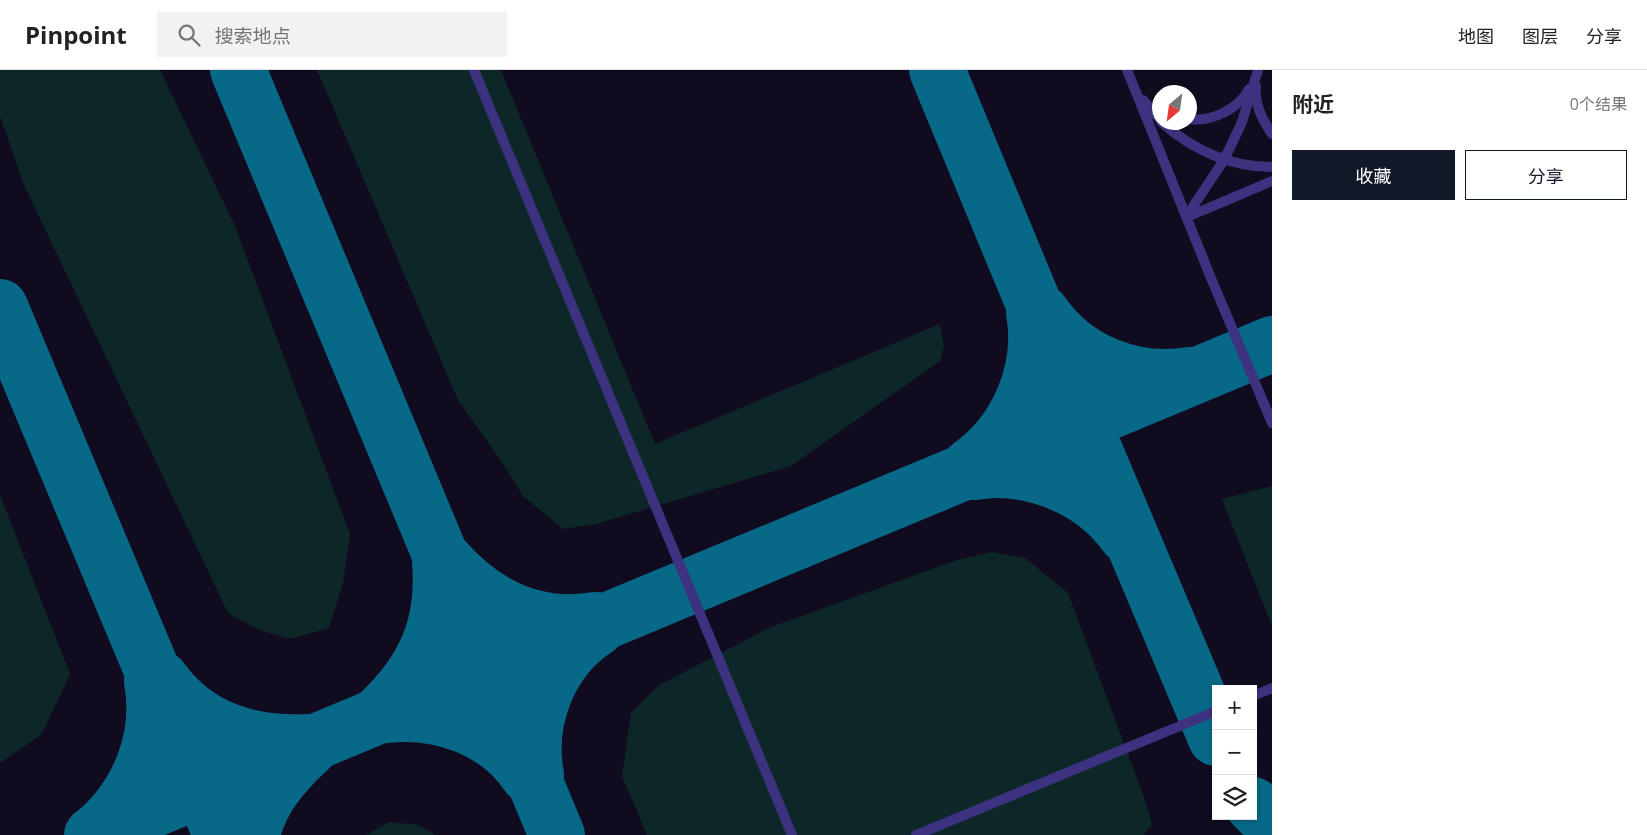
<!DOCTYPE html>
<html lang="zh">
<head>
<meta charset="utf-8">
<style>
	:root { --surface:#fff; --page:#f2f2f2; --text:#222; --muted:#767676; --line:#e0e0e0; --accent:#111827 }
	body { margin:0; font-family:"Open Sans","Noto Sans SC",sans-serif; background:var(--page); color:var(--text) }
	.controls { position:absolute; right:15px; bottom:15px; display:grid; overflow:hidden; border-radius:0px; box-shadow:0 1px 4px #0004 }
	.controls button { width:45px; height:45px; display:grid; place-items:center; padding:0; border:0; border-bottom:1px solid var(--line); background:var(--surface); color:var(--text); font:25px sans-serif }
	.compass { position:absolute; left:1152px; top:15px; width:45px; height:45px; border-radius:50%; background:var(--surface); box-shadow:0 1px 4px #0004; rotate:209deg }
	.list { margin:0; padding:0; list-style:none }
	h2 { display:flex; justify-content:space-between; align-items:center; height:65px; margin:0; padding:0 20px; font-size:21px }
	h2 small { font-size:16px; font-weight:400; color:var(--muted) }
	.actions { display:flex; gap:10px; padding:15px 20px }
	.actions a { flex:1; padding:11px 0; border:1px solid var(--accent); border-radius:0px; text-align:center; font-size:18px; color:var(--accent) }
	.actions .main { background:var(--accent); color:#fff }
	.icon { flex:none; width:28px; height:28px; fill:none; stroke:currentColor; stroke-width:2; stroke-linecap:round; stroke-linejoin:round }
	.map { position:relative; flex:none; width:1272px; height:765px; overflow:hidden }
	header { display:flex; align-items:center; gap:30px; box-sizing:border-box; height:70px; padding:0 25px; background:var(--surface); border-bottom:1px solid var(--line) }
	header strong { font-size:24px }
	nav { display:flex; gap:28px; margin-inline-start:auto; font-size:18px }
	.search { width:350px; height:45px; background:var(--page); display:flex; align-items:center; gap:12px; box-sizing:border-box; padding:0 18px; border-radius:0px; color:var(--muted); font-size:19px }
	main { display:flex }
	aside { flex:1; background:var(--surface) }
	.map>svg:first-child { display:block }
</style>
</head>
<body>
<header>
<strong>Pinpoint</strong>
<div class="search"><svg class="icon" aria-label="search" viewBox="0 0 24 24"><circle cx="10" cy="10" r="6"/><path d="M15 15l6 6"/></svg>搜索地点</div>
<nav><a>地图</a><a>图层</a><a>分享</a></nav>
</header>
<main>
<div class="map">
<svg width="1272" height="765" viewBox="0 0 1272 765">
	<rect width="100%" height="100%" fill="#100b1e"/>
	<!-- green -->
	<g fill="#0d2729">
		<path d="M0 0H160L235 156 350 464 343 513 329 558 290 569 259 560 228 543 24 115 0 46Z"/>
		<path d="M317 0H501L655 374 940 254 944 275 940 291 791 396 596 454 563 459 523 426 502 392 458 330Z"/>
		<path d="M1272 416V556L1222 429Z"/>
		<path d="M0 425 70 604 42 664 0 693Z"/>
		<path d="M992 482 1025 488 1068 523 1145 730 1152 754 1144 765H647L622 706 631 643 659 615 771 557 957 490Z"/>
		<path d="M389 752 419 755 436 765H366Z"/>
	</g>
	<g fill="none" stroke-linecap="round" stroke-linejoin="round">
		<!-- taxiway -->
		<g stroke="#086888" stroke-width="56">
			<path d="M238 0 557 765"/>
			<path d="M937 0 1083 353 1216 668"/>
			<path d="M0 237 221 765"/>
			<path d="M1042 243C1075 291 1133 314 1190 305"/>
			<path d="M970 396C1018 362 1044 300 1034 242"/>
			<path d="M974 402C1030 393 1093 418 1126 465"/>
			<path d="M444 489C484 535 534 560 596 550"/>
			<path d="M161 609C197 659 250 675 310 672"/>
			<path d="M379 644C426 599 445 555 440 490"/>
			<path d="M386 645C440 639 497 659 528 705"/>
			<path d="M536 705C526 650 549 590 596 559"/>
			<path d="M1253 735 1272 754"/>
			<path d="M95 763C139 726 162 668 152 611"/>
			<path d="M92 765 1272 274"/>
			<path d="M252 765C260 729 284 702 310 678"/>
		</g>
		<!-- service -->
		<g stroke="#3c3280" stroke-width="10">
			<path d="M474 0 792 765"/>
			<path d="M1127 0 1211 208 1272 353"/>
			<path d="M1256 16C1254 34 1262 49 1272 64"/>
			<path d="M1143 30 1160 50"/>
			<path d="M1190 49C1211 52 1239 39 1249 19"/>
			<path d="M1161 52C1193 80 1229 97 1272 97"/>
			<path d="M1186 147 1224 90 1242 52 1258 0"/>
			<path d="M1187 147 1272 111"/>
			<path d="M1253 626 1272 618"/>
			<path d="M916 765 1216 641"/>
		</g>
	</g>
</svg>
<div class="controls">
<button>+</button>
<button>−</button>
<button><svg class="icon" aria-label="layers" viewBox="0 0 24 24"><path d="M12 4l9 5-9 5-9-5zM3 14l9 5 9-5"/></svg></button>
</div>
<svg class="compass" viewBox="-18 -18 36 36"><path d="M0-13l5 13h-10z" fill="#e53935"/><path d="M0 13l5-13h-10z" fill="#767676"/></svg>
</div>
<aside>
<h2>附近<small>0个结果</small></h2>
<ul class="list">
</ul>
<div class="actions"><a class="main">收藏</a><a>分享</a></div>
</aside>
</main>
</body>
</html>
